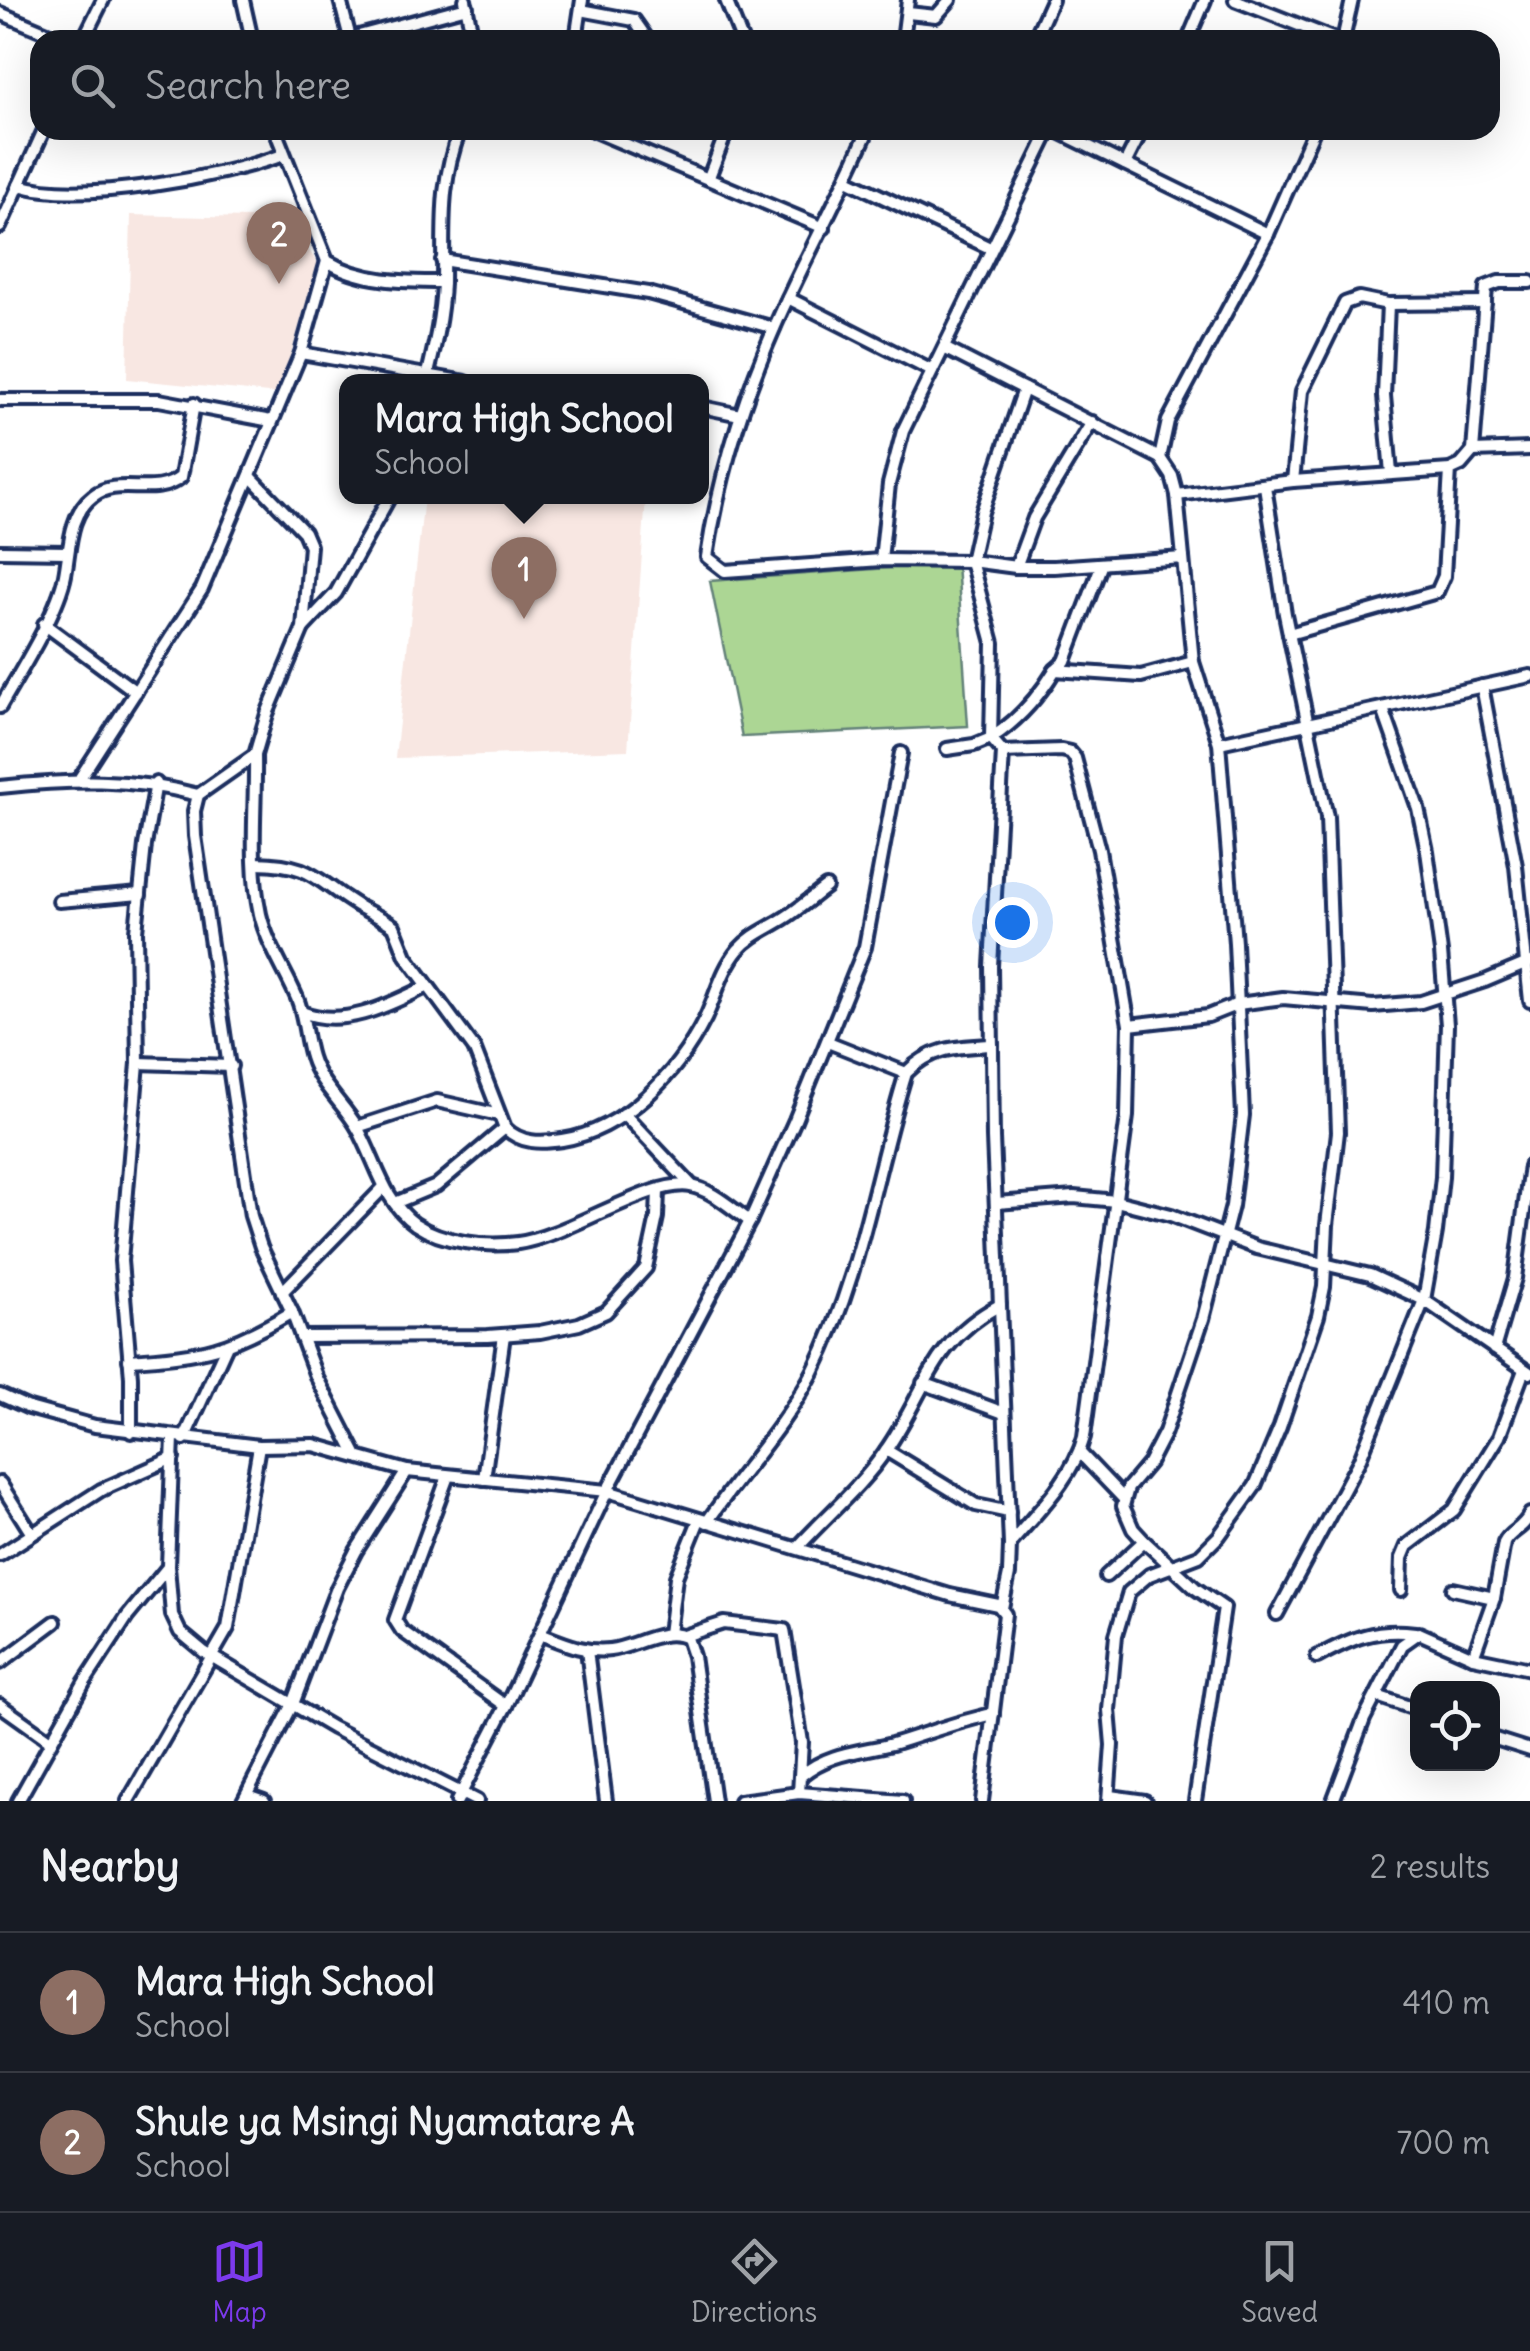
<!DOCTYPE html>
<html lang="en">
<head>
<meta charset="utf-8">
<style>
	:root { --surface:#171b24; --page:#242831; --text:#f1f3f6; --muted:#9ea1a6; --line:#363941; --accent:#7c3aed }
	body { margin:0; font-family:Delius,sans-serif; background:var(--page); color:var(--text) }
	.controls { position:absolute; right:30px; bottom:30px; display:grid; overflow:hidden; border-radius:20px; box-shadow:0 10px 40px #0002 }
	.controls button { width:90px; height:90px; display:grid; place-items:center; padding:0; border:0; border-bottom:2px solid var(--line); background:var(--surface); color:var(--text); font:50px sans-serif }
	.you { position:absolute; left:1012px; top:922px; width:35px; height:35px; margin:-25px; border:8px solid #fff; border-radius:50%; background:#1a73e8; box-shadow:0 0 0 15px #1a73e833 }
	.badge { display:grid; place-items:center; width:65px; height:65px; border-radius:50%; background:var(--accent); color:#fff; font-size:32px; font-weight:700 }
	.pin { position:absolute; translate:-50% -82px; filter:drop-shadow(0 2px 5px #0008) }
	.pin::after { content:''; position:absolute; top:52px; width:35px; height:30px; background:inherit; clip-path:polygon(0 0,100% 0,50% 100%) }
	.popup { position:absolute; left:339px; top:374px; width:370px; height:130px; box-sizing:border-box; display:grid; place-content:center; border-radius:20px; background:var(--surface); filter:drop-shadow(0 2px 8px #0005); font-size:32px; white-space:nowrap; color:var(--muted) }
	.popup b { font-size:38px; color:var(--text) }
	.popup::after { content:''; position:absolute; left:50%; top:100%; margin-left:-20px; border:20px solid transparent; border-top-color:var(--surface) }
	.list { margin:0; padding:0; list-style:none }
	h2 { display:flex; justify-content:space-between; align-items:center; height:130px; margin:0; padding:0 40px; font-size:42px }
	h2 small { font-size:32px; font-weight:400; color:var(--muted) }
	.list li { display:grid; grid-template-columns:65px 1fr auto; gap:30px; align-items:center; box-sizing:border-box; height:140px; padding:0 40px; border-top:2px solid var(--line) }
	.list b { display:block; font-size:38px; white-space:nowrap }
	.list p { margin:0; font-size:32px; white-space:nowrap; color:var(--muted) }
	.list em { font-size:32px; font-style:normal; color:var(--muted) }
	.icon { flex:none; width:55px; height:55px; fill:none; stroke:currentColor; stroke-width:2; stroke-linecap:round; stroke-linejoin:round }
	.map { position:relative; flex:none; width:1530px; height:1801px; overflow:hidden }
	.search { position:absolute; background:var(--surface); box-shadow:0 10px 40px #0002; left:30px; right:30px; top:30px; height:110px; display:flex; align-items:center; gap:25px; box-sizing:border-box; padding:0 35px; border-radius:30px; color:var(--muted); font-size:38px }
	.sheet { height:410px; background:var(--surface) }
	nav { display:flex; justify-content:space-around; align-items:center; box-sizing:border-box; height:140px; border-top:2px solid var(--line); background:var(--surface); font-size:28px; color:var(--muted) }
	nav a { display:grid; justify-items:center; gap:5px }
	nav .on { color:var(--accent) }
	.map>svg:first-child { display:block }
</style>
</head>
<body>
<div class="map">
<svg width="1530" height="1801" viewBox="0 0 1530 1801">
	<rect width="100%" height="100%" fill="#fff"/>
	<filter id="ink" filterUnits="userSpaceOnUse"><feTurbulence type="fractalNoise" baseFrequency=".01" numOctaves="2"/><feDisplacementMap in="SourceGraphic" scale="20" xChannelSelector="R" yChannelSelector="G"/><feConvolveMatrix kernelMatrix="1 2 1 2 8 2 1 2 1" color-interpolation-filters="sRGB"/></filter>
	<g filter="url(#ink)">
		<!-- built -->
		<g fill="#f8e7e2">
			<path d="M131 215 286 219 318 263 279 394 127 379Z"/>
			<path d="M424 497H646L628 750 395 758Z"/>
		</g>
		<!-- green -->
		<path fill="#acd694" stroke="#648279" stroke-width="2.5" d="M957 563 968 726 742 737 710 581Z"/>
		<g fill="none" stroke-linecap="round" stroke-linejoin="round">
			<!-- minor casing -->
			<g stroke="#1b2f5e" stroke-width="18">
				<g id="minor">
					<path d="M243 0 252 40"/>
					<path d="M340 0 350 38"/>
					<path d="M465 0 473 40"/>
					<path d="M726 0 742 40"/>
					<path d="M1235 0 1337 40"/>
					<path d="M581 10 634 20 648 40"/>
					<path d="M0 13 64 40"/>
					<path d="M908 13 936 16 950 0"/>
					<path d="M83 40 103 0"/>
					<path d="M344 40 467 7"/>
					<path d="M576 40 582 0"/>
					<path d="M903 40 908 0"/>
					<path d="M1034 40 1052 0"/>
					<path d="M1188 40 1205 0"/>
					<path d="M1343 40 1352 0"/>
					<path d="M275 130 327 261C361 282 404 282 443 282"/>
					<path d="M592 130 824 228"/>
					<path d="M868 130C840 196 805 258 776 324 743 399 719 476 707 557L725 571 881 560 971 561 1016 567H1054L1183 558"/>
					<path d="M1055 130 1268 234"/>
					<path d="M1125 164 1142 130"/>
					<path d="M709 177 727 130"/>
					<path d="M847 180 990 248"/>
					<path d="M19 185C80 204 222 177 283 155"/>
					<path d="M0 227 44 130"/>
					<path d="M442 260 648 293 774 328"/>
					<path d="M788 298 932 371"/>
					<path d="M1388 304 1384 396 1391 473"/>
					<path d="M944 348 1160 458 1172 476 1177 495 1193 662 1219 743 1235 943 1243 1115 1232 1206 1203 1319 1165 1432 1149 1463 1128 1488 1123 1506 1133 1529 1144 1541 1195 1588 1224 1608 1195 1801"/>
					<path d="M301 353 466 382"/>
					<path d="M426 382C434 349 442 316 443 282 444 225 439 185 460 130"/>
					<path d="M0 400H159L271 421"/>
					<path d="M702 407 740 415"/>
					<path d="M1473 451 1530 449"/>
					<path d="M1160 458 1168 421 1268 234 1314 130"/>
					<path d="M250 476 304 532 310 546 303 628 267 714 255 755 198 795 194 811 195 836 251 1216 261 1247 292 1312 316 1376 357 1456"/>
					<path d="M1293 481 1302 391 1345 303 1359 298 1388 304 1485 303"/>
					<path d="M1177 495 1293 481 1450 470 1461 465 1473 451 1486 287 1499 282H1530"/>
					<path d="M0 551 67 552"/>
					<path d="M881 560 889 484 903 431 1050 130"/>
					<path d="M1016 567 1034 518 1092 422"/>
					<path d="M44 624 136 692"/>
					<path d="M304 627 336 593 390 496"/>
					<path d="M1289 634 1437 592 1444 576 1450 470"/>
					<path d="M1055 670 1065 661 1101 566"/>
					<path d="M1482 686 1516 866 1530 1001"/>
					<path d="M0 707C20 672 58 612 65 575 70 549 69 514 93 496 118 476 154 499 181 477L194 404"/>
					<path d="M1219 743 1530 676"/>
					<path d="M947 749 974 745 991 738 993 643 971 561 982 512 1024 389"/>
					<path d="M1003 752 1061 750 1070 752 1075 758 1099 850 1129 1025 1127 1116 1084 1437C1073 1478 1037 1512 1010 1544"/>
					<path d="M255 755C256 807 249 863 260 914 267 944 285 970 297 998 305 1017 305 1038 311 1057 319 1084 343 1103 357 1127 376 1160 383 1201 415 1224 443 1243 486 1247 518 1243 566 1237 652 1178 691 1186 712 1190 732 1209 750 1221"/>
					<path d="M78 781 202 589 301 353 327 261"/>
					<path d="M0 787C68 780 132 777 198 795"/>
					<path d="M256 863C313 864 314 879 358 906 370 913 383 918 394 926L406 956 474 1048 505 1128C521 1144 541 1143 562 1140 625 1130 677 1074 705 1019 716 996 722 969 738 950 751 935 767 929 783 919 798 910 812 897 826 887"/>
					<path d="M59 901 140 894"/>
					<path d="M302 1012C343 1029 389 1005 426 987"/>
					<path d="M1129 1025 1208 1016 1238 1004 1283 998 1373 1006 1421 1002 1485 981 1530 962"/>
					<path d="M828 1042 906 1073"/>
					<path d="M138 1063 231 1066"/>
					<path d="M624 1114 692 1186"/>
					<path d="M357 1127 437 1101 499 1115"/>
					<path d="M395 1203 436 1186 505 1128"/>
					<path d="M997 1203 1074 1197 1116 1201 1171 1215 1257 1248 1370 1275 1424 1300 1530 1373"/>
					<path d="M282 1292 384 1187"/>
					<path d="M301 1337 488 1336 540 1332 579 1324 606 1312 646 1268 657 1217 658 1191"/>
					<path d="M1494 1349 1515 1278 1530 1166"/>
					<path d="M129 1360C202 1356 230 1349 292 1312"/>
					<path d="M923 1383 1004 1413"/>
					<path d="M0 1395 29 1408 95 1426 259 1446 314 1445 407 1471 607 1491 950 1595 998 1605 1005 1614 982 1801"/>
					<path d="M131 1432V1377L121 1261 138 1063 136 931 145 845 156 783"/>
					<path d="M173 1437 168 1566 172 1615 180 1632 204 1652 333 1728 477 1801"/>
					<path d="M184 1439 226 1347"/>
					<path d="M886 1450 976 1505 1009 1512"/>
					<path d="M1080 1453 1123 1498"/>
					<path d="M448 1476 395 1620 402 1631 506 1706"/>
					<path d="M484 1479 504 1335"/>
					<path d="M0 1483 32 1534"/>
					<path d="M707 1522C742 1471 784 1427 813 1372 861 1277 875 1173 906 1073 931 1047 957 1047 992 1045"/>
					<path d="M797 1548C826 1516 862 1486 886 1450 927 1391 930 1342 1000 1305"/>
					<path d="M0 1555 101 1490 173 1458"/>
					<path d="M1106 1576 1144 1541"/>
					<path d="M1453 1589 1494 1598"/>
					<path d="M1401 1590 1402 1558 1407 1546 1454 1510 1499 1437 1524 1370"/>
					<path d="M1002 1608 1009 1574 1010 1545 993 1138 991 966 1003 752 991 738C1019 720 1038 698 1055 670L1141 676 1193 662"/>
					<path d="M1277 1614 1359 1461 1424 1300 1436 1232 1442 1177 1447 1025 1441 952 1427 851 1418 808 1383 709"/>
					<path d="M540 1634C563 1643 584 1653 610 1650 635 1647 663 1626 687 1638L693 1656 714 1801"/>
					<path d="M669 1634 676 1577 699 1520"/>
					<path d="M684 1636 724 1623 784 1630 802 1742 799 1793"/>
					<path d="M587 1650 606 1801"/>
					<path d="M1317 1657C1352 1638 1375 1628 1415 1633"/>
					<path d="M1473 1657 1494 1598 1504 1543C1510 1530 1522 1531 1530 1514"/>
					<path d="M0 1663 55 1622"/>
					<path d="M1377 1696 1418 1710"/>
					<path d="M0 1705 49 1740"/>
					<path d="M1492 1738 1530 1750"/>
					<path d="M802 1775C828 1753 860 1752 892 1744 926 1734 958 1721 993 1714"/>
					<path d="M247 1795 264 1801"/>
					<path d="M1110 1796 1145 1801"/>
					<path d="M18 1801 84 1683 127 1617 168 1567"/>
					<path d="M128 1801 228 1628 259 1446"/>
					<path d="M243 1801 293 1704 337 1588 356 1551 407 1471"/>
					<path d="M457 1801 506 1706 607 1491 750 1221 795 1120 865 947 901 753"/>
					<path d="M740 1801 799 1793 903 1801"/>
					<path d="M1108 1801 1112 1745 1109 1710 1116 1635 1129 1592 1149 1575 1199 1556 1219 1536 1255 1486 1280 1427 1318 1316 1324 1287 1327 1225 1338 1132 1327 817 1285 614 1265 486"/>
					<path d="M1333 1801 1364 1719 1402 1645 1419 1633 1473 1657 1530 1669"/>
				</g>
			</g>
			<!-- minor -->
			<use href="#minor" stroke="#fff" stroke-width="10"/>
		</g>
	</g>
</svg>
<div class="controls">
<button><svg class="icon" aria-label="locate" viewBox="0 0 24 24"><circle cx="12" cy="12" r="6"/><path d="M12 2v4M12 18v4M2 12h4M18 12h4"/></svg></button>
</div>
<div class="you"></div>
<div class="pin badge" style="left:524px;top:619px;background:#8d6e63">1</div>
<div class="popup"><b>Mara High School</b>School</div>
<div class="pin badge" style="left:279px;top:284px;background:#8d6e63">2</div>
<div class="search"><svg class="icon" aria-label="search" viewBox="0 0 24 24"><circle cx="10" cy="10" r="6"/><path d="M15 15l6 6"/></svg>Search here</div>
</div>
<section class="sheet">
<h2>Nearby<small>2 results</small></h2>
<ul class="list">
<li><span class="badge" style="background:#8d6e63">1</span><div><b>Mara High School</b><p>School</p></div><em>410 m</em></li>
<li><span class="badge" style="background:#8d6e63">2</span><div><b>Shule ya Msingi Nyamatare A</b><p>School</p></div><em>700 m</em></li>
</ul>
</section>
<nav>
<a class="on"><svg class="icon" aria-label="map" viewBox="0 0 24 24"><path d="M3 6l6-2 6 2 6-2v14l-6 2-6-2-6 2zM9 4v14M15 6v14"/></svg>Map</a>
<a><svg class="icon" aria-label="directions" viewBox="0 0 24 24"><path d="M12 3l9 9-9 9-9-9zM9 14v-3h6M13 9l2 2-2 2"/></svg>Directions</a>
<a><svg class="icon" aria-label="saved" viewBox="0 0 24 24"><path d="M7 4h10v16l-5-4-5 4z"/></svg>Saved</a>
</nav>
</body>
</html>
